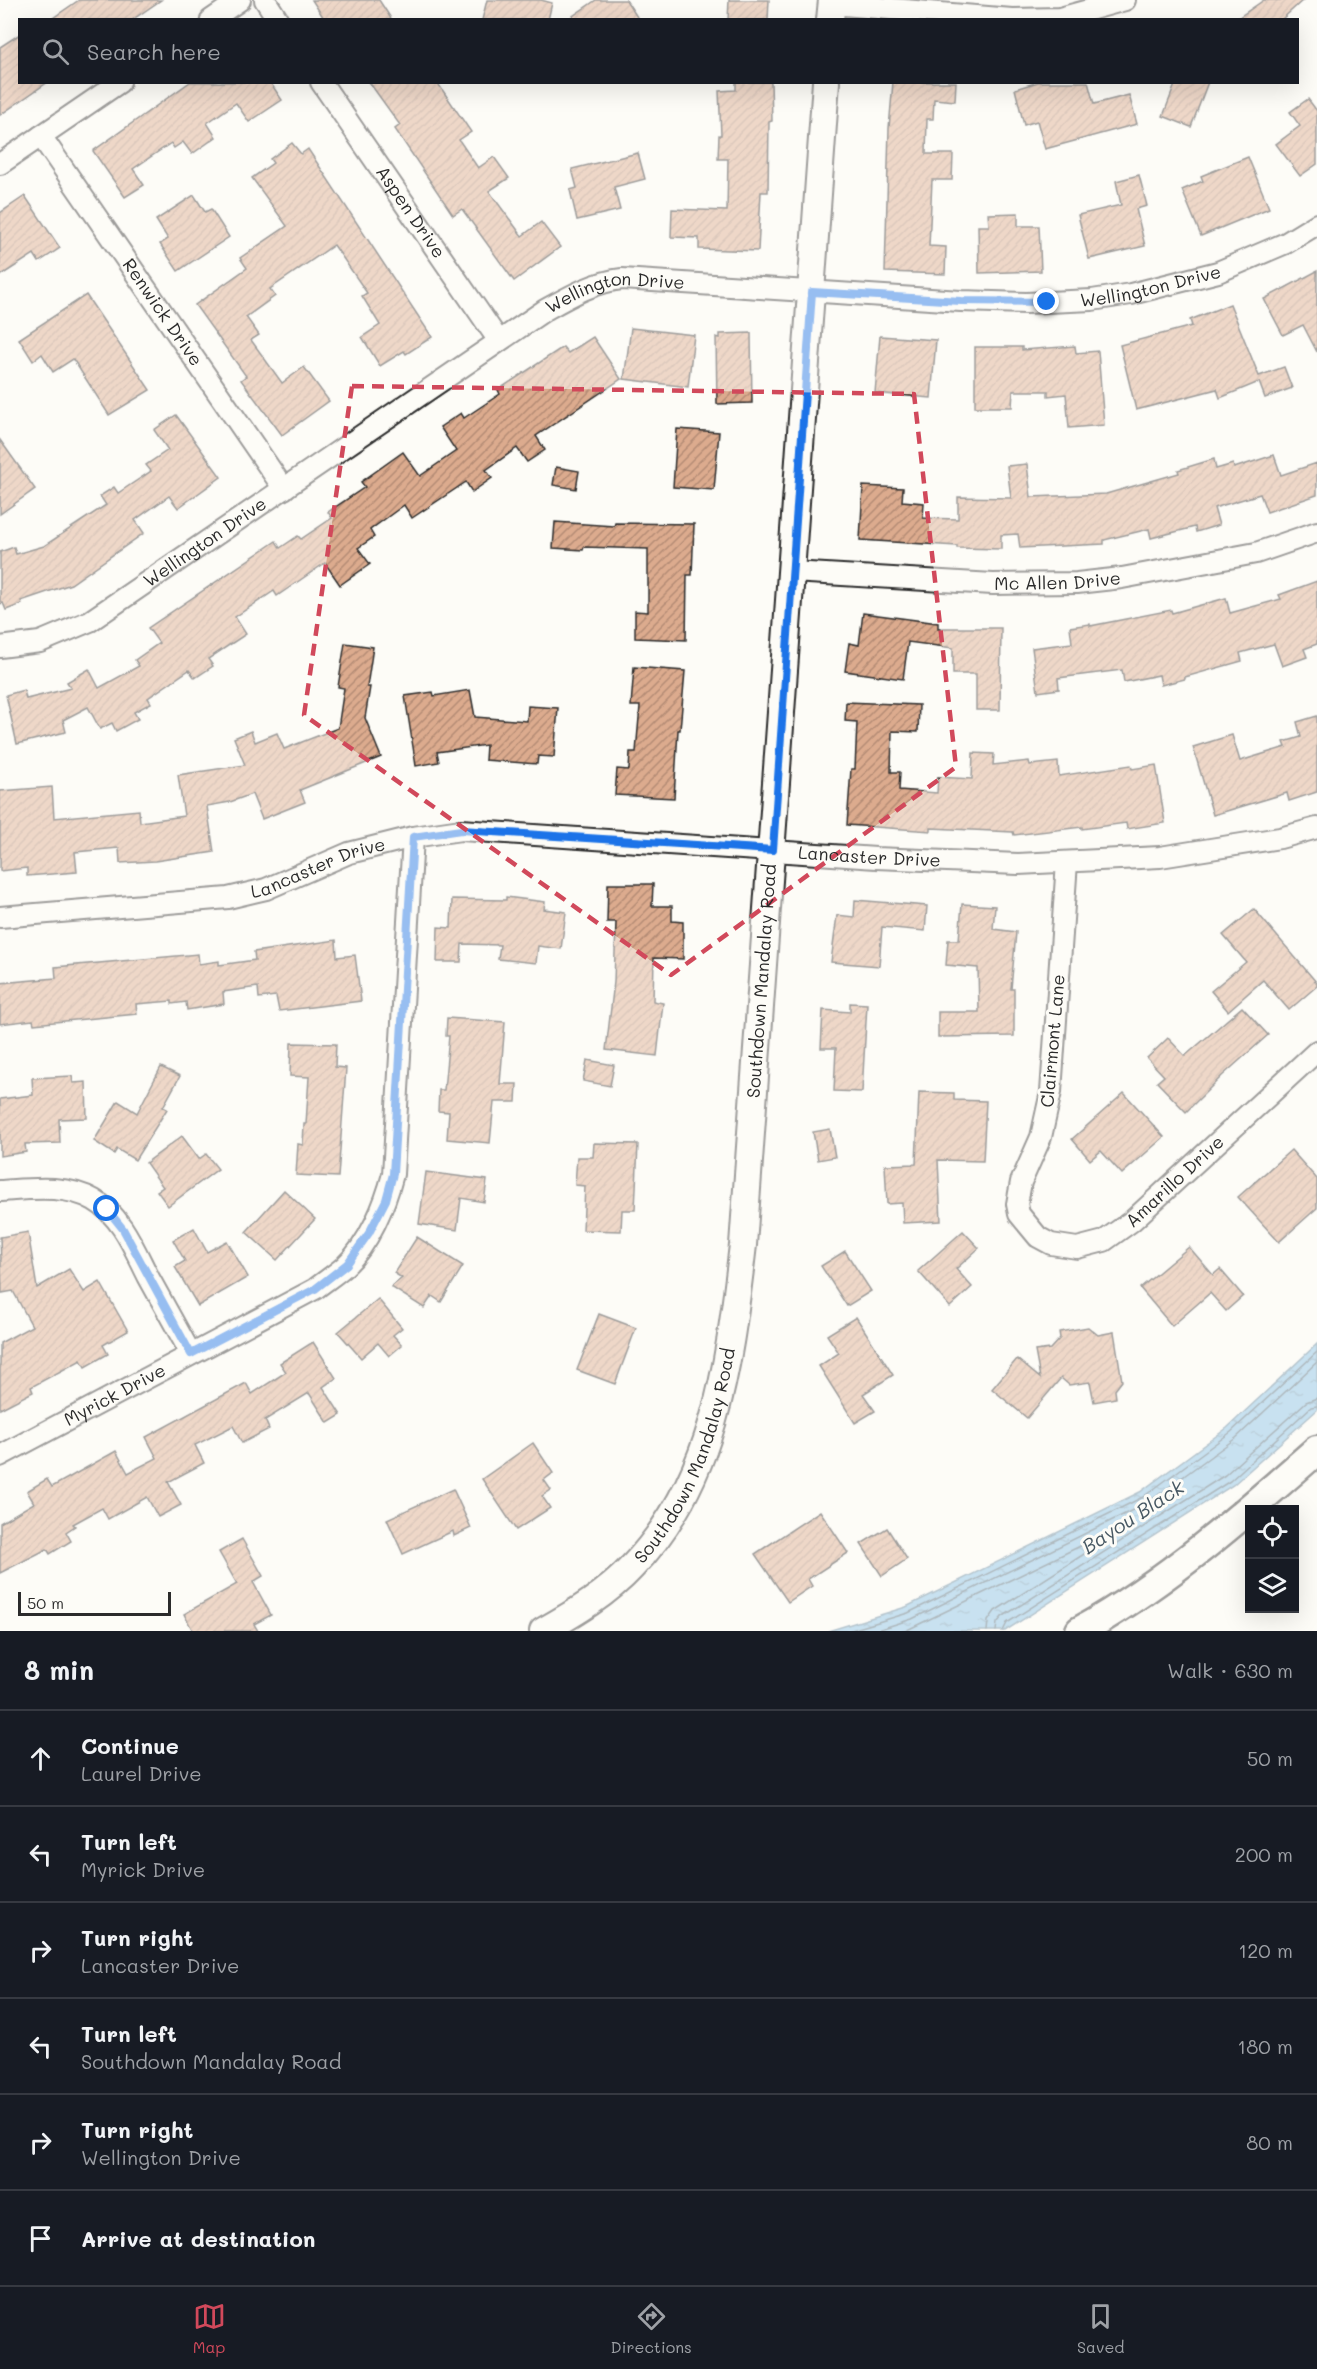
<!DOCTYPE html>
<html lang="en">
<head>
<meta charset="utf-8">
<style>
	:root { --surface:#171b24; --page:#20242c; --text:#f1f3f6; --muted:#9ea1a6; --line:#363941; --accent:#d1495b }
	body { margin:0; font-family:Mali,sans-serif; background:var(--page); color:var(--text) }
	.controls { position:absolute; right:18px; bottom:18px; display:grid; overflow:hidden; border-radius:0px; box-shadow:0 6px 24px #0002 }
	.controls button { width:54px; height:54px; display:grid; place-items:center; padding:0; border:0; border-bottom:2px solid var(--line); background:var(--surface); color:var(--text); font:30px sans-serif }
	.scale { position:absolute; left:18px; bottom:15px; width:153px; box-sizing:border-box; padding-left:6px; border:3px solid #2b2b2b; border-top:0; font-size:16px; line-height:21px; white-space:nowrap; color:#2b2b2b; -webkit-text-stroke:4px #fdfcf7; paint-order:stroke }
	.stop { position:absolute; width:18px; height:18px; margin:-14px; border:4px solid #1a73e8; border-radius:50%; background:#fff }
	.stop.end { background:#1a73e8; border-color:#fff; box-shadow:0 2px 6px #0008 }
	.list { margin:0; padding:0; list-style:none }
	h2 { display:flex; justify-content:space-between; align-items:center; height:78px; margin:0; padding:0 24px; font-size:26px }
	h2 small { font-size:20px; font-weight:400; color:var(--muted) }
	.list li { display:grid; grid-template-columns:39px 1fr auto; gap:18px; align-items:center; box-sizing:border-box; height:96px; padding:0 24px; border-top:2px solid var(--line) }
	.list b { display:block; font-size:22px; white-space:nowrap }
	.list p { margin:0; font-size:20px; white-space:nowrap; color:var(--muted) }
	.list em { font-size:20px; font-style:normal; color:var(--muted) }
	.icon { flex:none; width:33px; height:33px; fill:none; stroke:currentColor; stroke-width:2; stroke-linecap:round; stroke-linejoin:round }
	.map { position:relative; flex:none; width:1317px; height:1631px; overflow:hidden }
	.search { position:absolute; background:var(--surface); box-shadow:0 6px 24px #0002; left:18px; right:18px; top:18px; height:66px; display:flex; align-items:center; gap:15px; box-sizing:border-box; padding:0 21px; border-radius:0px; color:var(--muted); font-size:22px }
	.sheet { height:654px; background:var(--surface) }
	nav { display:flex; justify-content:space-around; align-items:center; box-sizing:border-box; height:84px; border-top:2px solid var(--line); background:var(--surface); font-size:16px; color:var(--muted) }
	nav a { display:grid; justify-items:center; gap:3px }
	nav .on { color:var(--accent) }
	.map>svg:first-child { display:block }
</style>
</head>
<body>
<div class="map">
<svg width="1317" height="1631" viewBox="0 0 1317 1631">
	<defs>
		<pattern id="water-ripples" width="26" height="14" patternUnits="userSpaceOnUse" patternTransform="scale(1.5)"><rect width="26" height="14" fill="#87c1e6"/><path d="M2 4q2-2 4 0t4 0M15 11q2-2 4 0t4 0" fill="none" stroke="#6f9dbb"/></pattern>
		<pattern id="building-hatch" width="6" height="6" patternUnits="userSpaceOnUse" patternTransform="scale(1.5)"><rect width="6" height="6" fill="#dcab8e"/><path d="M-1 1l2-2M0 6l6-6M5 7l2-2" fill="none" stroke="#b38b74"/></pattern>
	</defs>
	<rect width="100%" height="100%" fill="#fdfcf7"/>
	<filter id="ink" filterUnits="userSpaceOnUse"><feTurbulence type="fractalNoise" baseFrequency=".0167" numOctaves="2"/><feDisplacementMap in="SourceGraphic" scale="12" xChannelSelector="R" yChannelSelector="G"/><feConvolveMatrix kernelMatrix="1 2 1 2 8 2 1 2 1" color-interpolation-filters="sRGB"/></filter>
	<g filter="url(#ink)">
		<!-- water -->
		<path fill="url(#water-ripples)" stroke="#62859b" stroke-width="1.5" d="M1317 1344V1410L1233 1485 1005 1631H828L906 1607 1140 1492 1227 1428Z"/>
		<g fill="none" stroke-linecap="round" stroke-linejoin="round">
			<!-- shore -->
			<g stroke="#506776" stroke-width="1.5">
				<path d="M848 1631 908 1613 1143 1497 1231 1432 1317 1352"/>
				<path d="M874 1631 912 1619 1147 1503 1236 1438 1317 1362"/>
				<path d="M905 1631 1103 1535 1107 1536 1106 1540 995 1611 988 1621 987 1631"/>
				<path d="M996 1631 997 1623 1002 1617 1225 1475 1306 1402 1317 1398"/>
				<path d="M1003 1631 1007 1623 1230 1481 1311 1407 1317 1406"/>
			</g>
		</g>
		<!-- building -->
		<g fill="url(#building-hatch)" stroke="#2b2b2b" stroke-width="1.5">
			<path d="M79 0H161L132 20H50Z"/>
			<path d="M312 0H379L392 20H325Z"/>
			<path d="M487 0H541L552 3 548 20H482Z"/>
			<path d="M596 0H626L639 20H567Z"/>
			<path d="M729 0H769L768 20H728Z"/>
			<path d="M1264 0H1303L1281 20H1235Z"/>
			<path d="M20 34V82H48L0 115V47Z"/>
			<path d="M190 82H270L282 100 249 122 236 103 207 123 216 137 192 154 183 142 174 148 171 143 133 169 144 185 125 197 93 151Z"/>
			<path d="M369 82H437L471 132 459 140 478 168 494 157 509 178 489 191 522 236 541 222 560 247 514 281 462 209 453 215 395 129 400 125Z"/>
			<path d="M736 82H771L772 121 769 122 768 192H761L758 251 699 249V238L671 237 672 209 727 211 728 159H718L719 135H721L719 91 736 90Z"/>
			<path d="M893 82H956L955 101 934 99 933 119H927L926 154H953L952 180H932L929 246 946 247 945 274 885 272 889 128Z"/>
			<path d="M1038 82H1088L1094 104 1129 95 1137 124 1045 149 1037 121 1024 125 1015 89Z"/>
			<path d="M1176 82H1208L1191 127 1163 116Z"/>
			<path d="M1308 99 1317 111V164L1300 176 1276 144 1300 126 1290 112Z"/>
			<path d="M292 143 301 154 308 149 432 337 406 354 404 351 380 366 362 337 380 325 362 296 367 293 334 245 270 289 275 296 246 317 259 335 251 340 282 383 304 367 329 401 282 435 241 380 246 376 195 305 247 268 240 258 287 226 252 178 273 163 270 159Z"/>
			<path d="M638 153 645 179 614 187 620 210 577 220 570 190 577 188 572 169Z"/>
			<path d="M1248 157 1269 208 1201 236 1182 190 1203 181 1201 176Z"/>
			<path d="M1139 175 1147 206 1136 209 1145 246 1089 259 1078 215 1121 205 1116 181Z"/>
			<path d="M194 195 205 212 211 209 229 237 178 271 160 244 168 239 156 220Z"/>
			<path d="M25 196 60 248 39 262 34 254 0 276V213Z"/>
			<path d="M1018 213V226H1039L1041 271 979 273 978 226H989L988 214Z"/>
			<path d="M1317 271V352L1303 325 1283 335 1264 299Z"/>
			<path d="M86 295 150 390 109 415 73 359 53 372 42 354 33 361 19 339Z"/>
			<path d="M1230 304 1259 376 1284 367 1292 388 1265 398 1259 382 1220 398 1217 389 1136 410 1120 345 1192 326 1190 320Z"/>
			<path d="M631 328 694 335 688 387 624 379Z"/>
			<path d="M751 333 752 403 717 404 716 337 720 338V334Z"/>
			<path d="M880 336 936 340 931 398 875 393Z"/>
			<path d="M593 337 621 379 536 436 545 450 527 462 517 448 486 470 492 478 472 492 466 482 412 518 404 505 370 530 374 537 358 548 370 564 340 585 325 563 277 596 274 591 235 617 246 634 208 659 213 666 195 678 189 670 148 698 151 703 134 712 138 719 116 731 112 723 100 729 88 707 63 720 66 732 17 744 6 695 24 690 26 699 71 688 67 682 89 669 99 688 139 666 135 660 159 643 148 628 276 541 280 548 298 536 301 539 332 518 328 512 365 487 361 482 403 452 420 476 456 451 440 427 461 413 464 418 500 394 498 390 563 347 568 353Z"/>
			<path d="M1075 346 1076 353 1098 351 1104 425 1069 428 1066 394 1048 396V391H1013L1012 407H975V347H1022V350Z"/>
			<path d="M176 415 221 477 178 508 169 496 135 520 144 533 71 584 21 601 22 604 6 610 3 603 0 604V552L14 547 16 554 44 546 106 505 100 496 114 487 118 493 151 471 146 465 168 450 154 430Z"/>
			<path d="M677 429 719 432 714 490 673 487Z"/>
			<path d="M0 440 35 489 0 514Z"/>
			<path d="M1274 455 1281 475 1317 463V495L1267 512 1260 494 1214 508 1219 525 1196 532 1195 527 1151 538 1149 529 1104 540V544L1020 548 1018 534 1001 535V549L957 548V546L860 540 863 486 903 488 902 501 924 503 923 518 958 519V497L1011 498 1007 466 1027 464 1031 497 1106 494 1179 473 1178 470 1214 459 1216 469 1233 464 1234 468Z"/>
			<path d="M556 467 579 471 576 489 553 485Z"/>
			<path d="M555 522 614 526 615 523 694 524 692 575H687L686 640 635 638V611L648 612V549L584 547 583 550 553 548Z"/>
			<path d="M1317 581V644L1304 649 1307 657 1282 666 1274 644 1240 653 1242 661 1185 677V679L1161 685 1159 675 1124 682 1122 670 1058 678 1059 689 1038 692 1032 648 1072 643 1070 627 1090 624V626L1171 610 1172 613 1226 598 1230 613 1281 599 1279 595Z"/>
			<path d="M863 613 938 623V628H1001L1000 710H976V674H953V648L908 642 903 679 845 671 849 643 859 645Z"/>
			<path d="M345 643 373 647 367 687H370L365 718 381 757 300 790 305 802 262 819 252 794 230 802 207 806 214 852 155 861 120 863 119 848 75 852 77 872 27 876V868L0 871V791L52 787 54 818 139 810 140 822 184 816 178 775 245 765 234 738 251 731 255 742 277 733 284 749 338 728 344 688 338 687Z"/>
			<path d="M634 667 685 671 680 730H678L674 798 615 795 617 769 629 770 630 752H636L640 706H631Z"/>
			<path d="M470 690 475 717 527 721 528 706 558 708 554 757 538 756 537 764 485 760 486 745 437 752 439 762 416 766 405 696 433 692 434 696Z"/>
			<path d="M846 702 919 705 918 732 892 731 891 772H900L899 790 937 793 938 777 972 779 973 753 994 754 993 765 1029 761 1030 765 1058 762 1059 776 1131 765 1132 769 1156 765 1165 823 1127 829 1126 823 1082 829V827L1014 835 1013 832 931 828V831L847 825 851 769H855L857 722 845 721Z"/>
			<path d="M1317 716V792L1289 801 1287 793 1213 815 1193 747 1232 735 1240 761 1286 747 1284 742 1301 737 1297 722Z"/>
			<path d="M608 884H653L652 906H672V921L683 922V959L654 958 653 1001 663 1003 657 1056 606 1050 614 982 616 922H607Z"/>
			<path d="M506 897 545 902 544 909 566 912 561 949 538 946 536 963 498 959 500 945 462 944 461 962H437L438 927 451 928 452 899 506 900Z"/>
			<path d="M855 900 927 906 925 931 882 927 879 966 831 962 837 915 854 917Z"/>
			<path d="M962 904 995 906 993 929 1016 932 1011 989H1014V1036L938 1037V1012H979L978 968 946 965 948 940H959Z"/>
			<path d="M1254 909 1317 983V986L1289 1010 1263 980 1228 1011 1211 991 1246 962 1223 935Z"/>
			<path d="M336 940 337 957 355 955 361 1001 279 1011 276 996 259 998 258 987 223 992 224 1004 187 1010 186 1002 172 1004V1001L136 1004 137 1014 34 1024 33 1020 0 1024V983L56 978 55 967 198 954 199 964 219 961V965L255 960 254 952Z"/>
			<path d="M850 1003 867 1004 862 1092 834 1091 836 1048H821L823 1010 850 1012Z"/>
			<path d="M1242 1007 1268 1035 1222 1076 1186 1112 1157 1082 1164 1076 1147 1058 1168 1038 1185 1056Z"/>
			<path d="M447 1018 505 1022 500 1084H517L516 1102H494L490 1143 447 1139 449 1112 438 1111 439 1090H444L449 1036H446Z"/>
			<path d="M291 1043 336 1044 335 1067 346 1068 338 1177 296 1175 298 1144 303 1145 304 1124H306L309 1077 290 1076Z"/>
			<path d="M587 1060 614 1065 610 1086 583 1081Z"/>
			<path d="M161 1067 180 1076 163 1107 167 1109 135 1160 117 1149 114 1154 94 1141 118 1101 137 1113Z"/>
			<path d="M72 1076 73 1083 86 1082 87 1118 59 1119 60 1143 25 1144 26 1152 0 1156V1099L33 1095 32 1078Z"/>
			<path d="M919 1092 954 1093V1100L986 1101 983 1161 938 1160 941 1221 903 1223 902 1203 887 1204 885 1165 916 1164Z"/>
			<path d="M1124 1093 1164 1137 1122 1174 1101 1151 1090 1160 1072 1139Z"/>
			<path d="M830 1129 835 1157 818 1160 813 1132Z"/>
			<path d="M182 1136 199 1159 206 1154 218 1169 168 1206 157 1191 163 1187 146 1163Z"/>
			<path d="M594 1143 638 1144 635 1210H622L621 1231 583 1230 585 1186 575 1185 577 1157H593Z"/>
			<path d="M1291 1150 1317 1179V1208L1279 1242 1238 1197Z"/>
			<path d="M426 1172 487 1180 484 1202 461 1198 457 1230 419 1224Z"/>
			<path d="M284 1190 315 1219 277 1260 246 1232Z"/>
			<path d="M194 1228 207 1252 227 1241 248 1277 198 1306 175 1267 185 1261 173 1240Z"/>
			<path d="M963 1231 979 1248 956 1269 972 1287 950 1307 918 1271Z"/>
			<path d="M28 1232 37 1288 69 1269 84 1292 100 1282 128 1331 103 1345 108 1354 85 1367 81 1360 31 1387 33 1392 0 1409V1343L32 1326 13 1291 2 1293 0 1237Z"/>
			<path d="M417 1237 463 1266 441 1302 432 1296 424 1308 391 1287 402 1278 394 1273Z"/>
			<path d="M1189 1247 1213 1275 1220 1269 1243 1296 1226 1311 1210 1293 1172 1326 1140 1288Z"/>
			<path d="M845 1251 871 1291 847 1306 821 1266Z"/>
			<path d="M378 1299 402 1328 393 1335 402 1345 389 1356 378 1343 361 1358 338 1332Z"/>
			<path d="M599 1314 636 1328 615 1384 577 1370Z"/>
			<path d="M856 1317 893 1375 863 1394 875 1411 855 1423 819 1366 839 1353 827 1335Z"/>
			<path d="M1088 1327 1098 1335 1114 1332 1122 1381 1115 1390 1116 1398 1094 1402 1090 1382 1069 1385 1061 1378 1027 1418 992 1389 1017 1359 1040 1378 1035 1351 1050 1349 1060 1338 1059 1332Z"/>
			<path d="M313 1342 336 1378 323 1387 341 1415 328 1423 309 1393 265 1420 269 1429 242 1443 233 1426 195 1445 204 1463 168 1482 181 1505 158 1517 147 1497 108 1519 102 1508 73 1524 75 1526 66 1532 71 1541 50 1554 47 1549 0 1573V1523L34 1503 27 1491 47 1479 52 1487 116 1451 128 1473 157 1458 146 1437 246 1383 252 1394 286 1372 280 1363Z"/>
			<path d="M533 1443 553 1473 544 1480 551 1490 542 1496 550 1508 516 1530 482 1479Z"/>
			<path d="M453 1489 471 1528 454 1536 453 1531 403 1554 387 1519Z"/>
			<path d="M820 1511 848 1553 808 1579 812 1586 788 1602 755 1554Z"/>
			<path d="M887 1528 907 1559 882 1576 861 1544Z"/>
			<path d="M242 1539 263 1576 253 1582 271 1615 254 1624 258 1631H193L184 1614 237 1584 219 1552Z"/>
		</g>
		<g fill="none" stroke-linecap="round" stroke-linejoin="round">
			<!-- minor casing -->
			<g stroke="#2b2b2b" stroke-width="24">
				<g id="minor">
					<path d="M265 0 278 20"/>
					<path d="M831 4 1012 19 1060 18 1125 0"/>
					<path d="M211 20 240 0"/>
					<path id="s1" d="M321 82 499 341"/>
					<path id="s2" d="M41 136 284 489"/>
					<path d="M0 164 120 82"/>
					<path id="s3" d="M792 572 993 584 1077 583 1122 578 1256 553 1317 532"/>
					<path id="s4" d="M0 647 40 642 90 621 545 310C570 296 594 282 622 279L961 301 1026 303 1092 300 1131 294 1218 272 1286 243 1317 224"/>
					<path id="s5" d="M1067 862 1051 1092 1041 1137 1021 1182 1017 1204 1019 1214 1038 1237 1051 1244 1077 1248 1104 1241 1132 1221 1317 1051"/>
					<path id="s6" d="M0 917 228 898 266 889 349 853 413 837 461 830 876 858 1018 864 1160 857 1280 838 1317 828"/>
					<path d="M0 1191C31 1189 66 1184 94 1200 122 1216 135 1251 149 1278 163 1303 177 1329 191 1354"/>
					<path id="s7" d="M0 1456 315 1289C325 1281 336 1274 345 1266 369 1244 385 1205 393 1174L413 837"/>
				</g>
			</g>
			<!-- tertiary casing -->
			<g stroke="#2b2b2b" stroke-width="30">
				<g id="tertiary">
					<path d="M830 20 832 0"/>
					<path id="s8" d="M543 1631C575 1613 607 1594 632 1567 717 1479 729 1360 743 1245L826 82"/>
				</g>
			</g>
			<!-- secondary casing -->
			<g stroke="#2b2b2b" stroke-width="33">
				<path id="secondary" d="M1080 1631C1167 1582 1242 1516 1317 1450"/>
			</g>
			<!-- minor -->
			<use href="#minor" stroke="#fdfcf7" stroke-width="20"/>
			<!-- tertiary -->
			<use href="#tertiary" stroke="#fdfcf7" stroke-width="26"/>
			<!-- secondary -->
			<use href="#secondary" stroke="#fdfcf7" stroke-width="28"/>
		</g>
	</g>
	<g fill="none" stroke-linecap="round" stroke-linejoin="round" filter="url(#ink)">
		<!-- route -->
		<path stroke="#1a73e8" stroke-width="8" d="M107 1209 123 1229 191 1354 315 1289 347 1264 369 1233 386 1200 393 1174 413 837 461 830 773 850 812 292 961 301 1047 302"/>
	</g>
	<!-- marked area -->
	<path d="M0 0H1317V1631H0ZM352 386 914 394 956 767 671 975 304 715Z" fill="#fdfcf7" fill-opacity=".55" fill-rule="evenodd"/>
	<path fill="none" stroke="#d1495b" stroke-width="4.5" stroke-dasharray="12 8" stroke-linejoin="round" d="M352 386 914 394 956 767 671 975 304 715Z"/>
	<g text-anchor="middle" stroke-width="6" stroke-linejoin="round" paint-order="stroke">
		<!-- street labels -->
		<g font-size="18" fill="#2b2b2b" stroke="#fdfcf7">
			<text dy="6" stroke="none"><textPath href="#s1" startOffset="158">Aspen Drive</textPath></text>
			<text dy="6" stroke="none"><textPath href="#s4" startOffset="1260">Wellington Drive</textPath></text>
			<text dy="6" stroke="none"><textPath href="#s4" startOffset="720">Wellington Drive</textPath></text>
			<text dy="6" stroke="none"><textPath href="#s2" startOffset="214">Renwick Drive</textPath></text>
			<text dy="6" stroke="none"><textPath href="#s4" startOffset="234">Wellington Drive</textPath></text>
			<text dy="6" stroke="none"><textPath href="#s3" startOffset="266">Mc Allen Drive</textPath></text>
			<text dy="6" stroke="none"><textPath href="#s6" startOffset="882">Lancaster Drive</textPath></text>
			<text dy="6" stroke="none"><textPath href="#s6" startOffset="324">Lancaster Drive</textPath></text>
			<text dy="6" stroke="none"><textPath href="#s8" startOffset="722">Southdown Mandalay Road</textPath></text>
			<text transform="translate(1053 1041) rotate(-85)" y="6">Clairmont Lane</text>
			<text dy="6" stroke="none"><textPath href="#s5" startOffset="550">Amarillo Drive</textPath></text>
			<text dy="6" stroke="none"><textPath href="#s7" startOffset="130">Myrick Drive</textPath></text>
			<text dy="6" stroke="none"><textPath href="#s8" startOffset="236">Southdown Mandalay Road</textPath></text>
		</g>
		<!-- water labels -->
		<g font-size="20" font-style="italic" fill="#475863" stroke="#fdfcf7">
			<text transform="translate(1133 1517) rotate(-33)" y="7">Bayou Black</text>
		</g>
	</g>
</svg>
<div class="controls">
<button><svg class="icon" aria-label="locate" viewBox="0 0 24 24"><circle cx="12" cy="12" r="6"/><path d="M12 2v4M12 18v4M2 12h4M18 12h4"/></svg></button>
<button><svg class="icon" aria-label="layers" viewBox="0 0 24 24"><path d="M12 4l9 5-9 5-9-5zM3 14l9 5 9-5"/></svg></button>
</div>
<div class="scale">50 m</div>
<div class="stop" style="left:107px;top:1209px"></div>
<div class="stop end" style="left:1047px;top:302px"></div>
<div class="search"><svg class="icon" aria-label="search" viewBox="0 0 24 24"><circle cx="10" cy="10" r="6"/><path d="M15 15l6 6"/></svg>Search here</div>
</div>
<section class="sheet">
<h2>8 min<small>Walk · 630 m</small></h2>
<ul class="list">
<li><svg class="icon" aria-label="ahead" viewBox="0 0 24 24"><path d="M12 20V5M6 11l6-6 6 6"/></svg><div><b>Continue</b><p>Laurel Drive</p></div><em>50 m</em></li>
<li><svg class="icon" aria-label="left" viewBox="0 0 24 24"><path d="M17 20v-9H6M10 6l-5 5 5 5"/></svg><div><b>Turn left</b><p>Myrick Drive</p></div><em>200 m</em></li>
<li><svg class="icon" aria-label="right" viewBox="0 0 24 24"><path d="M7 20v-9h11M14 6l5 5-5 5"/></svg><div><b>Turn right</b><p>Lancaster Drive</p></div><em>120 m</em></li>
<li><svg class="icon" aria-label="left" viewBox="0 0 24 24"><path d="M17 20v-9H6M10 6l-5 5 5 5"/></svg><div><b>Turn left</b><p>Southdown Mandalay Road</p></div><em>180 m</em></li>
<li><svg class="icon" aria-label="right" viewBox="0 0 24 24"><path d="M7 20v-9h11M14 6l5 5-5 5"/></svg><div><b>Turn right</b><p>Wellington Drive</p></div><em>80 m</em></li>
<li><svg class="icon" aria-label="arrive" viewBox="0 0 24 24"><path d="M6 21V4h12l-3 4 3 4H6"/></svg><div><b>Arrive at destination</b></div></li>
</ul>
</section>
<nav>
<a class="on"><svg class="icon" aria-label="map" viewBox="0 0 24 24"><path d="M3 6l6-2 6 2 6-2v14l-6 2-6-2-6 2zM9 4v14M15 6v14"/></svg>Map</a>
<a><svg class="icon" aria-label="directions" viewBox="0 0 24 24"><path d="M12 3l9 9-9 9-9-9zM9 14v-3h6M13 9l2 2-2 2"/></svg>Directions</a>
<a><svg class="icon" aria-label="saved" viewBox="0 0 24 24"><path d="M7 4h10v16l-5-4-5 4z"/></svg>Saved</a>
</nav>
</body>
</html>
